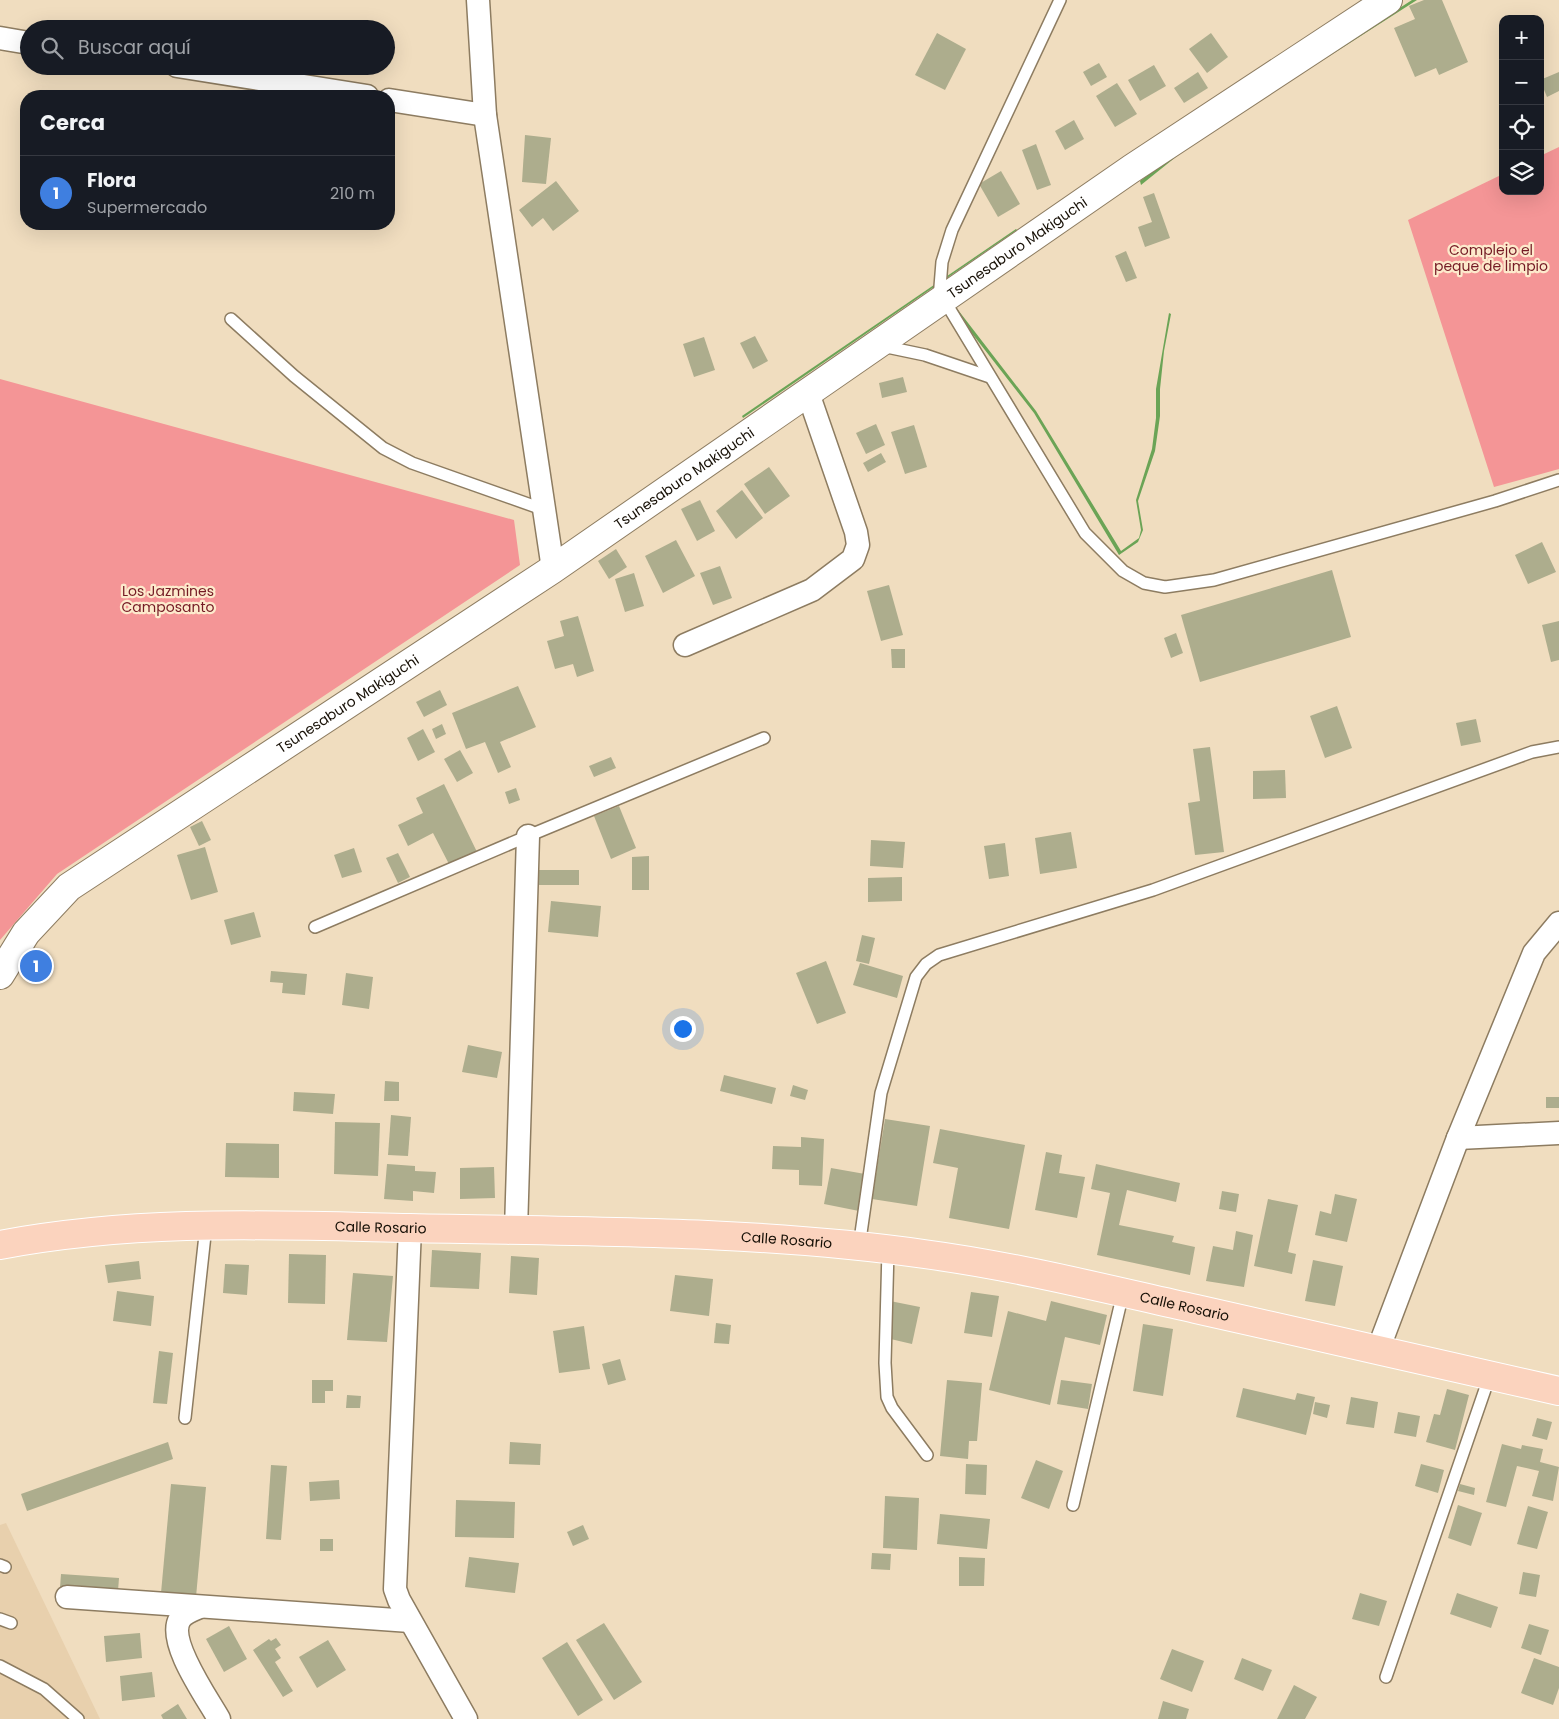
<!DOCTYPE html>
<html lang="es">
<head>
<meta charset="utf-8">
<style>
	:root { --surface:#171b24; --page:#242831; --text:#f1f3f6; --muted:#9ea1a6; --line:#363941; --accent:#0b8043 }
	body { margin:0; font-family:Poppins,sans-serif; background:var(--page); color:var(--text) }
	.controls { position:absolute; right:15px; top:15px; display:grid; overflow:hidden; border-radius:10px; box-shadow:0 5px 20px #0002 }
	.controls button { width:45px; height:45px; display:grid; place-items:center; padding:0; border:0; border-bottom:1px solid var(--line); background:var(--surface); color:var(--text); font:25px sans-serif }
	.you { position:absolute; left:682px; top:1028px; width:18px; height:18px; margin:-12px; border:4px solid #fff; border-radius:50%; background:#1a73e8; box-shadow:0 0 0 8px #1a73e833 }
	.badge { display:grid; place-items:center; width:32px; height:32px; border-radius:50%; background:var(--accent); color:#fff; font-size:16px; font-weight:700 }
	.pin { position:absolute; translate:-50% -50%; border:2px solid #fff; box-shadow:0 1px 5px #0006 }
	.list { margin:0; padding:0; list-style:none }
	h2 { display:flex; justify-content:space-between; align-items:center; height:65px; margin:0; padding:0 20px; font-size:21px }
	h2 small { font-size:16px; font-weight:400; color:var(--muted) }
	.list li { display:grid; grid-template-columns:32px 1fr auto; gap:15px; align-items:center; box-sizing:border-box; height:75px; padding:0 20px; border-top:1px solid var(--line) }
	.list b { display:block; font-size:19px; white-space:nowrap }
	.list p { margin:0; font-size:16px; white-space:nowrap; color:var(--muted) }
	.list em { font-size:16px; font-style:normal; color:var(--muted) }
	.icon { flex:none; width:28px; height:28px; fill:none; stroke:currentColor; stroke-width:2; stroke-linecap:round; stroke-linejoin:round }
	.map { position:relative; flex:none; width:1559px; height:1719px; overflow:hidden }
	.search { position:absolute; background:var(--surface); box-shadow:0 5px 20px #0002; left:20px; top:20px; width:375px; height:55px; display:flex; align-items:center; gap:12px; box-sizing:border-box; padding:0 18px; border-radius:28px; color:var(--muted); font-size:19px }
	.panel { position:absolute; background:var(--surface); box-shadow:0 5px 20px #0002; left:20px; top:90px; width:375px; height:140px; border-radius:20px }
	.map>svg:first-child { display:block }
</style>
</head>
<body>
<div class="map">
<svg width="1559" height="1719" viewBox="0 0 1559 1719">
	<rect width="100%" height="100%" fill="#f0ddbf"/>
	<!-- built -->
	<path fill="#e8d0ad" d="M6 1523 100 1719H0V1525Z"/>
	<!-- green -->
	<g fill="#f49596">
		<path d="M1559 147V469L1494 487 1408 220 1503 174V191H1540V156Z"/>
		<path d="M0 379 514 520 520 565 57 874 0 940Z"/>
	</g>
	<!-- water -->
	<g fill="#6ba456">
		<path d="M1412 0H1417L1192 144 1141 185 1140 181 1190 143Z"/>
		<path d="M1016 229 1017 230 743 418 742 416Z"/>
		<path d="M955 306 1036 411 1121 551 1139 538 1141 530 1136 500 1152 449 1156 418V389L1169 313 1171 314 1164 351 1160 389V416L1155 451 1138 501 1143 530 1138 542 1119 555 1034 413 953 309Z"/>
	</g>
	<!-- building -->
	<g fill="#adad8d">
		<path d="M1424 0H1442L1468 62 1439 75 1436 68 1415 77 1394 28 1415 19 1409 6Z"/>
		<path d="M937 33 966 49 945 90 915 75Z"/>
		<path d="M1211 33 1228 57 1207 73 1189 49Z"/>
		<path d="M1099 63 1107 77 1091 86 1083 72Z"/>
		<path d="M1154 65 1166 86 1140 101 1128 80Z"/>
		<path d="M1198 72 1208 88 1184 103 1174 88Z"/>
		<path d="M1559 72V91L1547 97 1540 80Z"/>
		<path d="M1117 83 1137 114 1115 127 1096 96Z"/>
		<path d="M1074 120 1084 139 1065 150 1055 131Z"/>
		<path d="M525 135 551 138 546 184 522 182Z"/>
		<path d="M1036 144 1051 185 1037 190 1022 150Z"/>
		<path d="M1001 171 1020 204 998 217 979 184Z"/>
		<path d="M556 181 579 211 553 231 543 218 532 227 519 210Z"/>
		<path d="M1154 193 1170 238 1145 247 1138 227 1152 222 1143 197Z"/>
		<path d="M1126 251 1137 278 1126 282 1115 256Z"/>
		<path d="M755 336 768 361 753 369 740 343Z"/>
		<path d="M704 337 715 370 694 377 683 344Z"/>
		<path d="M903 377 907 392 882 398 879 383Z"/>
		<path d="M876 424 885 445 866 454 856 433Z"/>
		<path d="M914 425 927 467 905 474 891 432Z"/>
		<path d="M881 453 886 462 868 472 863 463Z"/>
		<path d="M769 467 790 496 765 514 744 484Z"/>
		<path d="M742 490 763 518 736 539 716 511Z"/>
		<path d="M700 500 715 531 697 541 681 509Z"/>
		<path d="M676 540 695 576 663 593 645 556Z"/>
		<path d="M1542 542 1556 572 1528 584 1515 555Z"/>
		<path d="M616 549 627 567 609 579 598 561Z"/>
		<path d="M720 566 732 598 713 605 700 573Z"/>
		<path d="M1332 570 1351 637 1200 682 1181 615Z"/>
		<path d="M634 573 644 606 625 612 615 579Z"/>
		<path d="M889 585 903 635 881 641 867 591Z"/>
		<path d="M578 616 594 671 577 677 573 664 555 669 547 641 564 636 560 621Z"/>
		<path d="M1559 621V660L1551 662 1542 625Z"/>
		<path d="M1176 633 1183 653 1171 658 1164 638Z"/>
		<path d="M891 649H905V668H892Z"/>
		<path d="M518 686 536 727 500 742 511 767 498 773 485 742 466 749 452 713Z"/>
		<path d="M440 690 447 705 424 717 416 702Z"/>
		<path d="M1337 706 1352 748 1325 758 1310 716Z"/>
		<path d="M1476 719 1481 742 1461 746 1456 723Z"/>
		<path d="M442 724 446 734 436 739 432 729Z"/>
		<path d="M423 729 435 752 418 761 407 738Z"/>
		<path d="M1210 747 1224 852 1195 855 1188 803 1200 801 1193 749Z"/>
		<path d="M460 750 473 773 457 782 444 759Z"/>
		<path d="M611 757 616 768 594 777 589 766Z"/>
		<path d="M1285 770 1286 798 1253 799V771Z"/>
		<path d="M444 784 477 852 450 866 433 833 408 846 398 825 423 813 416 798Z"/>
		<path d="M516 788 520 800 509 804 505 792Z"/>
		<path d="M619 806 636 848 611 859 594 816Z"/>
		<path d="M202 821 211 840 199 846 190 827Z"/>
		<path d="M1071 832 1077 868 1040 874 1035 838Z"/>
		<path d="M871 840 905 842 903 868 870 866Z"/>
		<path d="M1005 843 1009 876 989 879 984 846Z"/>
		<path d="M205 847 218 892 191 900 177 855Z"/>
		<path d="M354 848 362 872 342 878 334 855Z"/>
		<path d="M398 853 410 877 398 883 386 858Z"/>
		<path d="M649 856V890H632V857Z"/>
		<path d="M538 870H579V885H539Z"/>
		<path d="M902 877V901L868 902V878Z"/>
		<path d="M551 901 601 906 598 937 548 932Z"/>
		<path d="M254 912 261 937 231 945 224 920Z"/>
		<path d="M862 935 875 938 869 964 856 961Z"/>
		<path d="M826 961 846 1013 817 1024 796 973Z"/>
		<path d="M860 963 903 976 897 998 853 985Z"/>
		<path d="M271 971 307 974 305 995 282 993 283 983 270 982Z"/>
		<path d="M346 973 373 977 369 1009 342 1005Z"/>
		<path d="M468 1045 502 1052 497 1078 462 1072Z"/>
		<path d="M724 1075 776 1088 772 1104 720 1091Z"/>
		<path d="M385 1081 399 1082V1101H384Z"/>
		<path d="M793 1085 808 1090 805 1100 790 1096Z"/>
		<path d="M294 1092 335 1094 333 1114 293 1111Z"/>
		<rect x="1546" y="1097" width="13" height="11"/>
		<path d="M391 1115 411 1117 408 1156 388 1155Z"/>
		<path d="M885 1119 930 1126 917 1206 872 1199Z"/>
		<path d="M335 1122 380 1123 378 1176 334 1174Z"/>
		<path d="M940 1129 1025 1145 1009 1229 949 1218 958 1168 933 1163Z"/>
		<path d="M801 1137 824 1139 822 1186 799 1185V1170L772 1169 773 1146 801 1147Z"/>
		<path d="M226 1143 279 1144V1178L225 1177Z"/>
		<path d="M1046 1152 1062 1155 1059 1173 1085 1177 1077 1218 1035 1210Z"/>
		<path d="M387 1164 415 1166V1171L436 1172 434 1193 413 1191V1201L384 1199Z"/>
		<path d="M1096 1164 1180 1183 1176 1202 1127 1190 1119 1225 1174 1236 1172 1242 1195 1247 1190 1275 1097 1255 1110 1193 1091 1189Z"/>
		<path d="M494 1167 495 1198 460 1199V1168Z"/>
		<path d="M831 1168 865 1174 859 1211 824 1204Z"/>
		<path d="M1222 1191 1239 1194 1236 1212 1219 1209Z"/>
		<path d="M1335 1194 1357 1199 1347 1242 1315 1235 1320 1211 1331 1214Z"/>
		<path d="M1268 1199 1298 1205 1288 1252 1296 1254 1292 1274 1254 1266Z"/>
		<path d="M1236 1231 1253 1235 1244 1287 1206 1281 1213 1246 1233 1250Z"/>
		<path d="M432 1250 481 1253 479 1289 430 1287Z"/>
		<path d="M289 1254 326 1255 325 1304 288 1303Z"/>
		<path d="M511 1256 539 1258 537 1295 509 1293Z"/>
		<path d="M1313 1260 1343 1266 1335 1306 1305 1301Z"/>
		<path d="M139 1261 141 1279 108 1283 105 1265Z"/>
		<path d="M225 1264 249 1265 247 1295 223 1293Z"/>
		<path d="M353 1273 393 1276 387 1342 347 1340Z"/>
		<path d="M675 1275 713 1279 709 1316 670 1311Z"/>
		<path d="M117 1291 154 1296 151 1326 113 1321Z"/>
		<path d="M971 1292 999 1296 992 1337 964 1333Z"/>
		<path d="M890 1301 920 1307 912 1344 882 1337Z"/>
		<path d="M1051 1301 1107 1315 1100 1345 1065 1337 1050 1405 989 1390 1008 1311 1046 1321Z"/>
		<path d="M716 1323 731 1325 729 1344 714 1343Z"/>
		<path d="M1143 1324 1173 1329 1163 1396 1133 1391Z"/>
		<path d="M584 1326 590 1369 559 1373 553 1331Z"/>
		<path d="M159 1351 173 1353 167 1404 153 1403Z"/>
		<path d="M620 1359 626 1380 608 1385 602 1364Z"/>
		<path d="M312 1380H333V1391H325V1403H312Z"/>
		<path d="M947 1380 982 1383 977 1441H969L968 1459 940 1456Z"/>
		<path d="M1061 1380 1092 1384 1088 1409 1057 1404Z"/>
		<path d="M1243 1388 1295 1400 1297 1393 1315 1397 1306 1435 1236 1417Z"/>
		<path d="M1447 1389 1469 1395 1455 1450 1426 1442 1434 1414 1440 1415Z"/>
		<path d="M347 1395 361 1396 360 1408H346Z"/>
		<path d="M1351 1397 1378 1402 1374 1428 1346 1424Z"/>
		<path d="M1315 1402 1330 1405 1327 1418 1313 1414Z"/>
		<path d="M1398 1412 1420 1416 1416 1437 1394 1433Z"/>
		<path d="M1537 1418 1552 1422 1547 1440 1532 1436Z"/>
		<path d="M168 1442 173 1459 27 1511 21 1494Z"/>
		<path d="M510 1442 541 1444 540 1465 509 1464Z"/>
		<path d="M1502 1444 1521 1449 1522 1445 1543 1449 1540 1462 1559 1467 1553 1501 1532 1496 1539 1471 1517 1466 1506 1507 1486 1502Z"/>
		<path d="M1036 1460 1063 1471 1049 1509 1021 1498Z"/>
		<path d="M966 1464 987 1465 986 1495 965 1494Z"/>
		<path d="M1421 1464 1444 1470 1438 1493 1415 1486Z"/>
		<path d="M271 1465 287 1466 281 1540 266 1539Z"/>
		<path d="M339 1480 340 1499 310 1501 309 1482Z"/>
		<path d="M171 1484 206 1487 196 1597 161 1593Z"/>
		<path d="M1460 1484 1475 1488 1474 1495 1458 1491Z"/>
		<path d="M885 1496 919 1498 917 1550 883 1548Z"/>
		<path d="M456 1500 515 1502 514 1538 455 1537Z"/>
		<path d="M1458 1505 1482 1513 1471 1546 1448 1538Z"/>
		<path d="M1528 1506 1548 1512 1537 1549 1517 1544Z"/>
		<path d="M940 1514 990 1519 987 1549 937 1544Z"/>
		<path d="M583 1525 589 1539 573 1546 567 1532Z"/>
		<rect x="320" y="1539" width="13" height="12"/>
		<path d="M872 1553 891 1554 890 1570 871 1569Z"/>
		<path d="M469 1557 519 1563 515 1593 465 1587Z"/>
		<path d="M959 1557 985 1558 984 1586H959Z"/>
		<path d="M1523 1572 1540 1575 1536 1597 1519 1594Z"/>
		<path d="M61 1574 119 1578 118 1591 60 1588Z"/>
		<path d="M1360 1593 1387 1601 1379 1626 1352 1619Z"/>
		<path d="M1457 1593 1498 1607 1491 1628 1450 1614Z"/>
		<path d="M604 1623 642 1682 614 1700 576 1640Z"/>
		<path d="M1529 1624 1549 1630 1541 1655 1521 1648Z"/>
		<path d="M229 1626 247 1659 224 1672 206 1639Z"/>
		<path d="M140 1633 142 1658 106 1662 104 1636Z"/>
		<path d="M276 1638 281 1645 275 1649 281 1658 275 1662 293 1691 283 1697 253 1650 269 1639 271 1641Z"/>
		<path d="M328 1640 346 1670 317 1688 299 1657Z"/>
		<path d="M567 1642 603 1700 578 1716 542 1658Z"/>
		<path d="M1172 1649 1204 1661 1192 1692 1160 1679Z"/>
		<path d="M1242 1658 1272 1670 1263 1691 1234 1679Z"/>
		<path d="M1534 1658 1559 1667V1688L1553 1705 1521 1693Z"/>
		<path d="M152 1672 155 1697 122 1701 120 1676Z"/>
		<path d="M1294 1685 1317 1697 1305 1719H1277Z"/>
		<path d="M1163 1701 1189 1709 1186 1719H1158Z"/>
		<path d="M178 1704 187 1719H163L161 1715Z"/>
	</g>
	<g fill="none" stroke-linecap="round" stroke-linejoin="round">
		<!-- lane casing -->
		<g stroke="#8d7c61" stroke-width="14">
			<g id="lane">
				<path d="M943 298 1085 533 1123 571 1144 583 1165 587 1214 580 1495 501 1559 480"/>
				<path d="M939 299 942 262 952 230 1060 0"/>
				<path d="M231 319 294 376 383 448 412 463 545 510"/>
				<path d="M882 346 925 355 990 377"/>
				<path d="M315 927 528 836 764 738"/>
				<path d="M859 1247 881 1093 916 977 926 964 939 955 1153 890 1532 752 1559 747"/>
				<path d="M888 1250 885 1363 887 1397 892 1408 927 1455"/>
				<path d="M185 1418 206 1226"/>
				<path d="M1073 1505 1123 1293"/>
				<path d="M0 1565 5 1567"/>
				<path d="M0 1619 11 1623"/>
				<path d="M0 1666 44 1689 78 1719"/>
				<path d="M1386 1677 1490 1375"/>
			</g>
		</g>
		<!-- street casing -->
		<g stroke="#8d7c61" stroke-width="25">
			<g id="street">
				<path d="M478 0 485 115 553 569"/>
				<path d="M0 38 29 43"/>
				<path d="M177 66 367 96"/>
				<path d="M389 100 485 115"/>
				<path d="M685 645 812 590 853 559 858 545 856 532 808 393"/>
				<path d="M1458 1138 1559 1133"/>
				<path d="M410 1228 395 1589 399 1600 466 1719"/>
				<path d="M516 1230 528 836"/>
				<path d="M1378 1350 1458 1138 1534 953 1559 923"/>
				<path d="M67 1597 410 1621"/>
				<path d="M200 1607C193 1610 185 1612 180 1619 166 1641 208 1699 219 1719"/>
			</g>
		</g>
		<!-- secondary casing -->
		<g stroke="#8d7c61" stroke-width="30">
			<g id="secondary">
				<path id="s1" d="M0 975 26 933 69 887 553 569 1131 169 1388 0"/>
			</g>
		</g>
		<!-- primary casing -->
		<g stroke="#fff" stroke-width="30">
			<g id="primary">
				<path id="s2" d="M0 1245C139 1219 270 1225 410 1228 581 1232 755 1230 924 1254 1015 1266 1106 1289 1196 1309 1317 1336 1438 1364 1559 1391"/>
			</g>
		</g>
		<!-- lane -->
		<use href="#lane" stroke="#fff" stroke-width="11"/>
		<!-- street -->
		<use href="#street" stroke="#fff" stroke-width="22"/>
		<!-- secondary -->
		<use href="#secondary" stroke="#fff" stroke-width="28"/>
		<!-- primary -->
		<use href="#primary" stroke="#fbd3be" stroke-width="28"/>
	</g>
	<g text-anchor="middle" stroke-width="4.5" stroke-linejoin="round" paint-order="stroke">
		<!-- street labels -->
		<g font-size="14" fill="#171006" stroke="#fdeacc">
			<text dy="5" stroke="none"><textPath href="#s1" startOffset="1256">Tsunesaburo Makiguchi</textPath></text>
			<text dy="5" stroke="none"><textPath href="#s1" startOffset="851">Tsunesaburo Makiguchi</textPath></text>
			<text dy="5" stroke="none"><textPath href="#s1" startOffset="446">Tsunesaburo Makiguchi</textPath></text>
			<text dy="5" stroke="none"><textPath href="#s2" startOffset="382">Calle Rosario</textPath></text>
			<text dy="5" stroke="none"><textPath href="#s2" startOffset="788">Calle Rosario</textPath></text>
			<text dy="5" stroke="none"><textPath href="#s2" startOffset="1192">Calle Rosario</textPath></text>
		</g>
		<!-- park labels -->
		<g font-size="14" fill="#751b25" stroke="#fdeacc">
			<text x="1491" y="255">Complejo el<tspan x="1491" dy="16">peque de limpio</tspan></text>
			<text x="168" y="596">Los Jazmines<tspan x="168" dy="16">Camposanto</tspan></text>
		</g>
	</g>
</svg>
<div class="controls">
<button>+</button>
<button>−</button>
<button><svg class="icon" aria-label="locate" viewBox="0 0 24 24"><circle cx="12" cy="12" r="6"/><path d="M12 2v4M12 18v4M2 12h4M18 12h4"/></svg></button>
<button><svg class="icon" aria-label="layers" viewBox="0 0 24 24"><path d="M12 4l9 5-9 5-9-5zM3 14l9 5 9-5"/></svg></button>
</div>
<div class="you"></div>
<div class="pin badge" style="left:36px;top:966px;background:#3f7fe0">1</div>
<div class="search"><svg class="icon" aria-label="search" viewBox="0 0 24 24"><circle cx="10" cy="10" r="6"/><path d="M15 15l6 6"/></svg>Buscar aquí</div>
<section class="panel">
<h2>Cerca<small></small></h2>
<ul class="list">
<li><span class="badge" style="background:#3f7fe0">1</span><div><b>Flora</b><p>Supermercado</p></div><em>210 m</em></li>
</ul>
</section>
</div>
</body>
</html>
